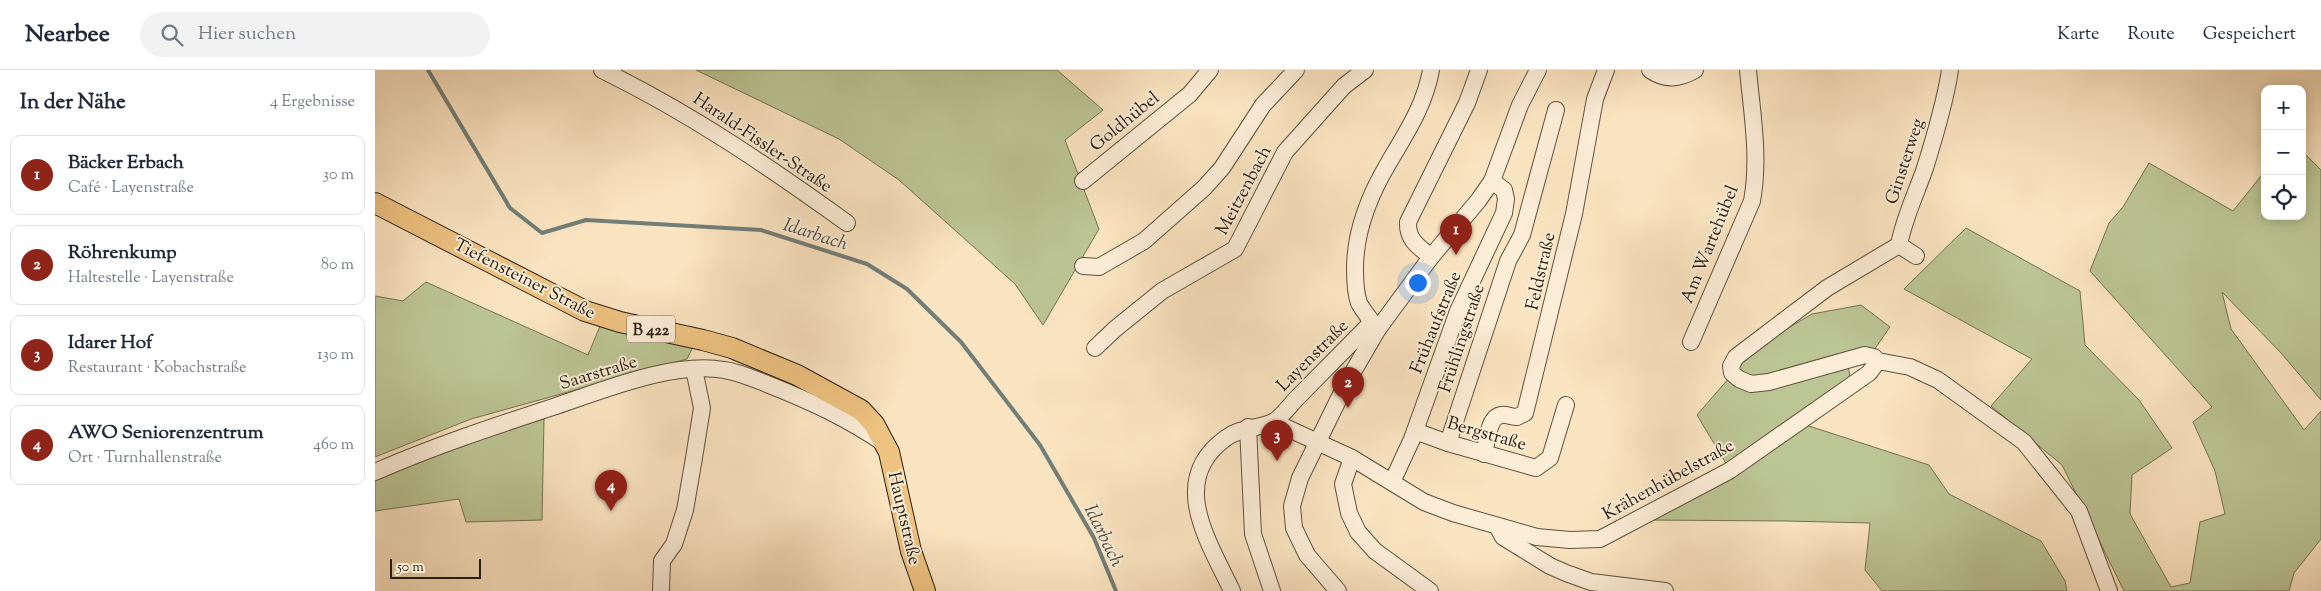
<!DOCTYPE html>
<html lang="de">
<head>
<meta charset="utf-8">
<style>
	:root { --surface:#fff; --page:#f2f2f3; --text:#1f2937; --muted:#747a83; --line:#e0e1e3; --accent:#8f2418 }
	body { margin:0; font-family:"Sorts Mill Goudy",serif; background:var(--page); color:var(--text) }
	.controls { position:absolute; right:15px; top:15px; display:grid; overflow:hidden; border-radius:10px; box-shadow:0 2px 12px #0003 }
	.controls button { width:45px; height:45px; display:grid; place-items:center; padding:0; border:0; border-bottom:1px solid var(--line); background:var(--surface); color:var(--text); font:25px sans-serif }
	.scale { position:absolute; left:15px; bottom:12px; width:91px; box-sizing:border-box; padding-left:5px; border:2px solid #2b2011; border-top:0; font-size:14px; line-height:18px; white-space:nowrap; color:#2b2011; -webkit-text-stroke:4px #fcedd7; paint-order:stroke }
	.you { position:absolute; left:1042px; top:212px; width:18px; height:18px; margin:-12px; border:4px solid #fff; border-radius:50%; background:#1a73e8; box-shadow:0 0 0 8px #1a73e833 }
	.badge { display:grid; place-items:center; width:32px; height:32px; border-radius:50%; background:var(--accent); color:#fff; font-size:16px; font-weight:700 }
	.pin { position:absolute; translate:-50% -41px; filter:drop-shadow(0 1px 2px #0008) }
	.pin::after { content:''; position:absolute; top:26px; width:18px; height:15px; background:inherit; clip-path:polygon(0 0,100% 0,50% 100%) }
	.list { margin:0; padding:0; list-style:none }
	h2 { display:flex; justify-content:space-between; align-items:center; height:65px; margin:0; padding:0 20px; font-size:21px }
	h2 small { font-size:16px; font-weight:400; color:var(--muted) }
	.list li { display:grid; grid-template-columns:32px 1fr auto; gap:15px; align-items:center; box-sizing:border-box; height:80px; margin:0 10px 10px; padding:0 10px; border:1px solid var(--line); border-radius:10px }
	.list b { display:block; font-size:19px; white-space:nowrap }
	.list p { margin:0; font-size:16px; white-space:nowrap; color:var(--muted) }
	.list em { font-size:16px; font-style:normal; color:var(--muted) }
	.icon { flex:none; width:28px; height:28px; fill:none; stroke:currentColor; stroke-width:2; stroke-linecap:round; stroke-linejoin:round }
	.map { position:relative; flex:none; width:1946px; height:521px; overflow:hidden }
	header { display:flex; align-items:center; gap:30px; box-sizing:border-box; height:70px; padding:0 25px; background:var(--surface); border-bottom:1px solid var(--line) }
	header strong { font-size:24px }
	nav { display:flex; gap:28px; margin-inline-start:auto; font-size:18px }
	.search { width:350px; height:45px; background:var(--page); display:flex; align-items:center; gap:12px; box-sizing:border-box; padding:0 18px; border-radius:28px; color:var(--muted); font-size:19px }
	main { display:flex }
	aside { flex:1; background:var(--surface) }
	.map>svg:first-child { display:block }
</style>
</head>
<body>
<header>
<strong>Nearbee</strong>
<div class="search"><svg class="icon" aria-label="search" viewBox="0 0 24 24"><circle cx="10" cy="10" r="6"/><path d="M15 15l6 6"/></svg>Hier suchen</div>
<nav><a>Karte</a><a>Route</a><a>Gespeichert</a></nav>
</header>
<main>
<aside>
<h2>In der Nähe<small>4 Ergebnisse</small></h2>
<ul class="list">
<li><span class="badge">1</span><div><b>Bäcker Erbach</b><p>Café · Layenstraße</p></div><em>30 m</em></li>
<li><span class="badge">2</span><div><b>Röhrenkump</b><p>Haltestelle · Layenstraße</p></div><em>80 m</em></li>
<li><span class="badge">3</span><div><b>Idarer Hof</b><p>Restaurant · Kobachstraße</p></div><em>130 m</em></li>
<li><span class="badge">4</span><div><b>AWO Seniorenzentrum</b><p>Ort · Turnhallenstraße</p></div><em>460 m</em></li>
</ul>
</aside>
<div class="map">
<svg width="1946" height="521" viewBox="0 0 1946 521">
	<rect width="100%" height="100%" fill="#fbe4c1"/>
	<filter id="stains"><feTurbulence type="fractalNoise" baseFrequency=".004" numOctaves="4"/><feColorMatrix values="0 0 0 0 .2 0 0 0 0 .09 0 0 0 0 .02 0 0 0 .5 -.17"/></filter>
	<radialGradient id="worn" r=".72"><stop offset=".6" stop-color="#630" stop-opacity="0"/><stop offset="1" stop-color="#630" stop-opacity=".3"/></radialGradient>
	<!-- green -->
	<g fill="#bcc594" stroke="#747252">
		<path d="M321 0H682L728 40 690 70 724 159 668 255 640 214 524 110 464 69Z"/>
		<path d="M1927 85H1931L1946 100V330L1906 283 1847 222 1856 259 1929 360 1946 341V469L1919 503 1914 521H1749L1687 395 1616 336 1657 289 1529 219 1591 158 1705 221 1710 275 1764 330 1797 378 1757 405 1755 444 1796 517 1815 513 1825 452 1850 444 1840 401 1818 352 1837 337 1715 201 1734 153 1748 137 1774 93 1858 141 1890 101V146H1927Z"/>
		<path d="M51 212 213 285 225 256 318 277 312 289 96 349 0 387V226L28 231Z"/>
		<path d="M1486 235 1515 257 1499 280 1394 308 1365 305 1363 294 1369 284 1437 244Z"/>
		<path d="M1473 294 1475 308 1352 395 1322 345 1354 308 1371 319Z"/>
		<path d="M169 349 167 450 91 452 84 429 0 441V407L92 370Z"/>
		<path d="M1431 355 1554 395 1574 424 1666 471 1690 511 1692 521H1507L1490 500 1495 453 1411 451 1271 450 1356 409Z"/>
	</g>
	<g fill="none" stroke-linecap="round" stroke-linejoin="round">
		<!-- stream -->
		<path stroke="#727e78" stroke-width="4" d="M53 0 135 138 167 163 211 150 386 160 492 194 532 219 586 272 665 375 719 468 741 521"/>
		<!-- minor casing -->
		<g stroke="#5f513d" stroke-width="18">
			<g id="minor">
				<path d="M227 0C317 44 391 95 472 153"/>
				<path d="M1275 0C1291 11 1304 9 1320 0"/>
				<path d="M708 111 815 24 835 0"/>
				<path d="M1524 175 1452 218 1361 287 1356 296 1357 303 1364 309 1376 314 1394 312 1490 285 1499 287 1503 291 1535 297 1563 310 1649 372 1704 441 1734 521"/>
				<path d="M1541 186 1524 175C1529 148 1541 124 1550 98 1560 66 1570 33 1575 0"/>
				<path d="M1056 187C1044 177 1032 170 1033 152L1092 33 1104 0"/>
				<path d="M708 196 724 197 769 171 829 118 847 98 888 35 921 0"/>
				<path d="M997 252C993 246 987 239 984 233 980 222 980 210 980 199 980 161 994 126 1013 94 1031 63 1050 35 1056 0"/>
				<path d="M1316 272 1377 131C1385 87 1377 44 1373 0"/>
				<path d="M720 278 740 259 787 221 860 179 910 82 969 16 990 0"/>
				<path d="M899 352 977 388 1049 432 1078 443 1162 467 1195 470 1225 469 1354 401 1494 303 1503 291"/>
				<path d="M873 357 878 464 897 521"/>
				<path d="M1040 361 1073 373 1161 398 1175 388 1191 335"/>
				<path d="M1073 373 1133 191 1147 165 1181 40"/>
				<path d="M1109 384C1112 373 1113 347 1126 345 1131 344 1137 347 1142 347L1150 343 1199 144 1220 29 1231 0"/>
				<path d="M977 388 968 414 974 443 983 462 1000 481 1055 521"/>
				<path d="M0 402C59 376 120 356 181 336 229 320 299 291 349 300 364 302 379 309 392 314 435 331 472 348 510 374"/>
				<path d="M1017 412 1037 369 1083 241 1129 143 1131 129 1129 120 1117 111"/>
				<path d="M1122 456 1128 467 1175 496 1191 503 1216 512 1290 521"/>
				<path d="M286 521 287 491 299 474 310 440 319 388 327 338 319 299"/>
				<path d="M857 521C834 472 792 410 851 368 865 357 883 359 898 352 906 348 915 335 922 328 947 303 972 277 997 252L1003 259"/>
				<path d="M963 521 932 485 919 458 917 436 925 408 972 312 1003 259 1056 187 1103 131 1117 111 1145 35 1163 0"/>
			</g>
		</g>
		<!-- major casing -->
		<g stroke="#2b2011" stroke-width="22">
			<path id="major" d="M0 133 210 241 245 252 328 270 357 278 422 305 486 340 499 354 514 382 536 481 550 521"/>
		</g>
		<!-- minor -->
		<use href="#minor" stroke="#fcedd7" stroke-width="16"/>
		<!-- major -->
		<use href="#major" stroke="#eec280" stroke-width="20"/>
	</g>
	<g text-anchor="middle" stroke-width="4" stroke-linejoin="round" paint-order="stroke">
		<!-- shield labels -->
		<rect fill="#fcedd7" stroke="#6a5e4c" stroke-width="1" x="252" y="245.5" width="48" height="27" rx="4"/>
		<g font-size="16" font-weight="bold" fill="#2b2011">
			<text x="276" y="265">B 422</text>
		</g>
		<!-- street labels -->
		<g font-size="18" fill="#2b2011" stroke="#fcedd7">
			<text transform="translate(749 51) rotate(-39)" y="6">Goldhübel</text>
			<text transform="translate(388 72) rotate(34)" y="6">Harald-Fissler-Straße</text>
			<text transform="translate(1529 91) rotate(-72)" y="6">Ginsterweg</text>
			<text transform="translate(868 120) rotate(-62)" y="6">Meitzenbach</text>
			<text transform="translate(1334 174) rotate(-68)" y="6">Am Wartehübel</text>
			<text transform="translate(1165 201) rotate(-77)" y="6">Feldstraße</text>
			<text transform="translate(150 208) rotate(27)" y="6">Tiefensteiner Straße</text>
			<text transform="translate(1060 252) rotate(-68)" y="6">Frühaufstraße</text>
			<text transform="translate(1086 268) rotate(-72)" y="6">Frühlingstraße</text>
			<text transform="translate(937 285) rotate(-45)" y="6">Layenstraße</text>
			<text transform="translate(223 302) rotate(-17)" y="6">Saarstraße</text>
			<text transform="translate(1112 363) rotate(16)" y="6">Bergstraße</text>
			<text transform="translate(1293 409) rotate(-29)" y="6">Krähenhübelstraße</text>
			<text transform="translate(530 448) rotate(77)" y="6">Hauptstraße</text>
		</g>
		<!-- water labels -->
		<g font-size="19" font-style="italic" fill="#4f4f44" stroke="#fcedd7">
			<text transform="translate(441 163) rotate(18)" y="7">Idarbach</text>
			<text transform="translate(730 465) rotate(64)" y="7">Idarbach</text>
		</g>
	</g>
	<rect width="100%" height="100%" filter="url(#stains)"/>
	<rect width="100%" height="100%" fill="url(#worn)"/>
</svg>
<div class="controls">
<button>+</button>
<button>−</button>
<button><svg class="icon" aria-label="locate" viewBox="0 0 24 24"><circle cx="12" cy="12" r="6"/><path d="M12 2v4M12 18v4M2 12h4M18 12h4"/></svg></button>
</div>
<div class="scale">50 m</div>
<div class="you"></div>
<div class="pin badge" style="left:1081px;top:185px">1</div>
<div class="pin badge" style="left:973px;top:338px">2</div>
<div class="pin badge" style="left:902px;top:391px">3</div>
<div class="pin badge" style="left:236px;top:441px">4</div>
</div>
</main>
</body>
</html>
